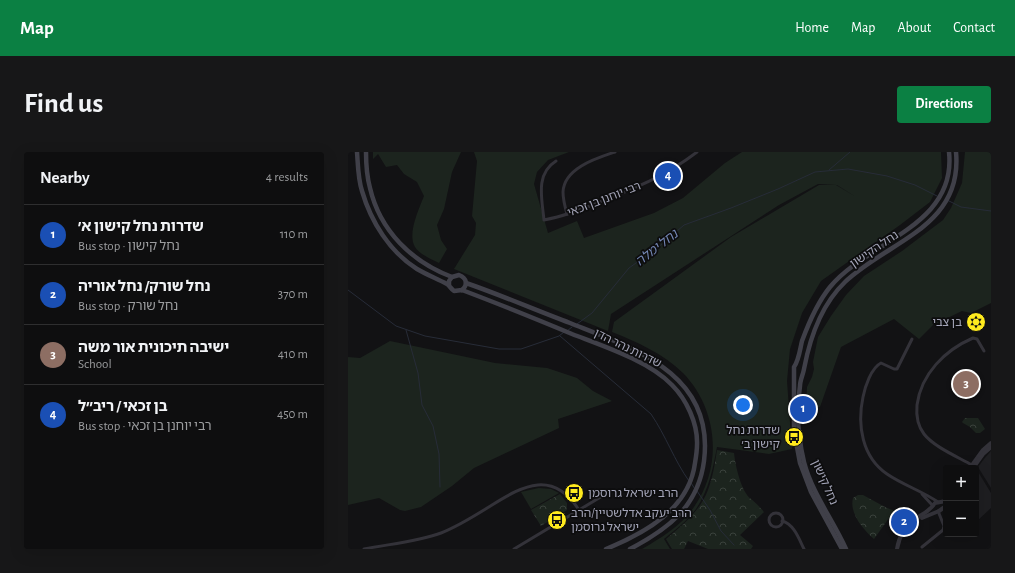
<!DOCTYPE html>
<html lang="en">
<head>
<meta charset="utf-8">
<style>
	:root { --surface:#0e0e0f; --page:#171718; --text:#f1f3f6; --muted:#9b9c9e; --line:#2e2e2f; --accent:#0b8043 }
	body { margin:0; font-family:"Alegreya Sans","Noto Sans Hebrew",sans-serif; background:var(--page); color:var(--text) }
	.controls { position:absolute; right:12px; bottom:12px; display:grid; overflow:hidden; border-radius:4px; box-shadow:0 4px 16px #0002 }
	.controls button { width:36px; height:36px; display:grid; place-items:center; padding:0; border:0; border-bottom:1px solid var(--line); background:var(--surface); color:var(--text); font:20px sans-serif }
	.you { position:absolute; left:395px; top:253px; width:14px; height:14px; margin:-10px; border:3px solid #fff; border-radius:50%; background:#1a73e8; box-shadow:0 0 0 6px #1a73e833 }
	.badge { display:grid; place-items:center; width:26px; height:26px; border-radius:50%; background:var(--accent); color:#fff; font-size:13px; font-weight:700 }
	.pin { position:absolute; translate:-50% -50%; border:2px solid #fff; box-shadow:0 1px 4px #0006 }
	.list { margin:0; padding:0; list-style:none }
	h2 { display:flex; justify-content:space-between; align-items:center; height:52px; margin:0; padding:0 16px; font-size:17px }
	h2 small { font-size:13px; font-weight:400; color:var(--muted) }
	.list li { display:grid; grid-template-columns:26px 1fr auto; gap:12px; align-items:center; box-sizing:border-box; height:60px; padding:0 16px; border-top:1px solid var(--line) }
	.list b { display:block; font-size:15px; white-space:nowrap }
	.list p { margin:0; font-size:13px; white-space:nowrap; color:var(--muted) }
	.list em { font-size:13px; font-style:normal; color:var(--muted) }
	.map { position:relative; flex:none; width:643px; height:397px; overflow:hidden; border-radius:4px }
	header { display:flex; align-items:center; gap:24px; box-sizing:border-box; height:56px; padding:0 20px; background:var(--accent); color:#fff }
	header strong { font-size:19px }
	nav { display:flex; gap:22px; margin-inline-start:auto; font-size:14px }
	.intro { display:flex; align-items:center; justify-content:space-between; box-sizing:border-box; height:96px; padding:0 24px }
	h1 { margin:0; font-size:28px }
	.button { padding:10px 18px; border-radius:4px; background:var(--accent); color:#fff; font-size:14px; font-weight:700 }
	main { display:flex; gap:24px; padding:0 24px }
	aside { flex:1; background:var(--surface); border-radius:4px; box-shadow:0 4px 16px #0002 }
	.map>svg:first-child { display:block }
</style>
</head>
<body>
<header>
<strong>Map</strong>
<nav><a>Home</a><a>Map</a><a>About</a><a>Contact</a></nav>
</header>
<div class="intro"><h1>Find us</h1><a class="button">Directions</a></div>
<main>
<aside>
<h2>Nearby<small>4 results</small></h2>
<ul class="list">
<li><span class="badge" style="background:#1a4fb4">1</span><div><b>שדרות נחל קישון א׳</b><p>Bus stop · נחל קישון</p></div><em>110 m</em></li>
<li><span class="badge" style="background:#1a4fb4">2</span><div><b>נחל שורק/ נחל אוריה</b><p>Bus stop · נחל שורק</p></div><em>370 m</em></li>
<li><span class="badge" style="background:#8d6e63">3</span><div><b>ישיבה תיכונית אור משה</b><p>School</p></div><em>410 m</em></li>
<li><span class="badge" style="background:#1a4fb4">4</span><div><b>בן זכאי / ריב״ל</b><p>Bus stop · רבי יוחנן בן זכאי</p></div><em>450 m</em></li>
</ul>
</aside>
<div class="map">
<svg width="643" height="397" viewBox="0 0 643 397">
	<defs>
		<pattern id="park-crowns" width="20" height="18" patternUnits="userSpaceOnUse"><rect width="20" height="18" fill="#1c241e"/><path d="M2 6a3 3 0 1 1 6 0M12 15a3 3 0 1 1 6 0" fill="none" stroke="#3a413c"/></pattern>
	</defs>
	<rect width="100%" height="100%" fill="#121214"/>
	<!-- built -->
	<g fill="#1e1e21">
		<path d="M643 299V336L630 315 636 307Z"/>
		<path d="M628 318H629L643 341V356L628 370Z"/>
	</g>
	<!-- grass -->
	<g fill="#1c241e">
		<path d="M25 0H113L104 20 96 57 89 73 93 88 99 97 91 111C83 107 71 102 67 95 59 82 71 57 76 44L69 30 56 22 49 13 38 15 30 2 25 7Z"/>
		<path d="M126 0H221L200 8 189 20 186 32 200 81 229 69 236 86 306 61 335 46 377 11 394 0H593L594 26 582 50 552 73 473 129 454 161 442 197 439 229 444 297 421 302 369 295C365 316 361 338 348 357 339 369 327 378 316 387L322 397H294C313 386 333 374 346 355 375 314 370 257 335 221 316 202 289 190 264 180L266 170 383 85 471 33H488L508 45 489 33 470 32 431 53 263 162 260 179 106 117 127 83 128 71 124 64 129 9Z"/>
		<path d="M617 0H643V151L623 161 614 159 585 173 571 187 546 167 493 195 472 255 458 256 459 235 464 225 466 217 465 210 470 185 483 164 498 143 516 124 554 99 595 68 603 56 614 31Z"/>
		<path d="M42 189 147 211 199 216 229 226 245 239 264 249 210 267 211 276 126 316 104 334 73 355 57 359 52 358 31 346 0 353V205L12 206Z"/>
		<path d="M191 336 203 337 211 341 183 357 173 340Z"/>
	</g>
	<!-- park -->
	<g fill="url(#park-crowns)">
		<path d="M617 266H630L637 277 632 281H628L622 275 615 271 614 270Z"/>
		<path d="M369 298 386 301C387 312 393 340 403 347 409 352 411 354 416 360L392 383 405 394 403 397H360L340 389 336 397H324L318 387C335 373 352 359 360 338 365 325 367 311 369 298Z"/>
		<path d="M212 342 219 351V358L193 374 183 358Z"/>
		<path d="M510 343H515L537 355 561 365 552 376 541 366 526 387C516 378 501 362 505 346Z"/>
	</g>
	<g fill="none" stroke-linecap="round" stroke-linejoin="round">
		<!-- stream -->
		<g stroke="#272c38" stroke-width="1">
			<path d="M481 18 502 0"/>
			<path d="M599 48 613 55 643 59"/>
			<path d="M0 138 48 174 77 184 151 197H173L211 184 216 180"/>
			<path d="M229 172 244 161 281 116 313 93 336 73 383 56 430 37 467 20 500 17 539 24 567 33 589 44"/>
			<path d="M58 178 70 221 74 253 85 274 91 302 92 335"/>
			<path d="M219 179 224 175"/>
			<path d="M212 184 303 262C318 284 326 308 341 329"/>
			<path d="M343 331 347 337"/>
			<path d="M349 339 362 358 373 379 386 393"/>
		</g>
		<!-- minor -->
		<g stroke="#333239" stroke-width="3">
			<path d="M208 9C187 22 194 47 196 68 217 64 238 56 257 48 292 34 319 23 349 0"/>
			<path d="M219 62C217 55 215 47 215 40 216 16 249 6 267 0"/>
			<path d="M564 187 549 217H546L533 211C523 216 517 235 515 245 509 273 514 305 539 322 555 333 574 339 590 350"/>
			<path d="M624 313C610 305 586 295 576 282 569 273 568 264 569 253 573 222 597 198 625 186L629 187 636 199"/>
			<path d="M574 342 585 354"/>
			<circle cx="428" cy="368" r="7"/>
			<path d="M434 369C446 372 451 387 456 397"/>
			<path d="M574 395 595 378 596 374 590 359"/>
			<path d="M16 397C41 392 69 390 93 381 111 374 128 363 144 353 176 333 205 318 231 358"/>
			<path d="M166 397 256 343"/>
		</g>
		<!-- tertiary -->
		<g stroke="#333239" stroke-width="4">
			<path d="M622 316 635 298 643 291"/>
			<path d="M625 316 635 302 643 295"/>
			<path d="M574 366 591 359 598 354"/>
			<path d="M549 397C551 385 557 374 567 367 576 361 581 360 587 351L598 349"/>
		</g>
		<!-- secondary -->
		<g stroke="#404049" stroke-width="4.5">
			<path d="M9 0C10 13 10 27 14 39 23 70 42 100 69 117 79 123 90 127 99 132 102 134 103 137 106 139L114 138C151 152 188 167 224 182 255 194 301 209 324 233 338 247 350 271 349 293 349 299 348 305 347 311 341 357 297 381 258 397"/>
			<path d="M18 0C18 12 19 25 22 36 32 79 64 110 104 125"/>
			<path d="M118 131C153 143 187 158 222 171 287 197 367 222 356 309 350 355 320 377 282 397"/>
			<path d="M101 133V129L104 125 111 123C119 126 120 133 114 138"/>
			<path d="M494 397 463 340 452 311 446 279V215C451 208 452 197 454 189 461 170 469 151 482 135 520 89 609 74 601 0"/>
			<path d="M498 397C485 368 464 341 456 310 450 285 448 260 452 234 452 228 455 223 456 217 462 185 473 153 497 130 540 89 615 75 608 0"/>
		</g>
	</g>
	<!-- icons -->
	<defs>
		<g id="synagogue-disc" transform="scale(1)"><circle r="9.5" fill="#ffea1e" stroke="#0d0d0e"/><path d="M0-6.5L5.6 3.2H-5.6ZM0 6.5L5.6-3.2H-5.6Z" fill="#111"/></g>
		<g id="bus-disc" transform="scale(1)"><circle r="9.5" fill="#ffea1e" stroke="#0d0d0e"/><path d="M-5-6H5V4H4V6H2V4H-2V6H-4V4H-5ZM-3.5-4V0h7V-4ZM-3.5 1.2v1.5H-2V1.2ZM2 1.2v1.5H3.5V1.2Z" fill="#111"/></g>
	</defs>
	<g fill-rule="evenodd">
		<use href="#synagogue-disc" x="628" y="170"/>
		<use href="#bus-disc" x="446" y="285"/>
		<use href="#bus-disc" x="226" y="341"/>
		<use href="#bus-disc" x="209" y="368"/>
	</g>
	<g text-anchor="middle" stroke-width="3.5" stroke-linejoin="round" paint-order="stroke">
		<!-- street labels -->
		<g font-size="12" fill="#a2a3b6" stroke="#0d0d0e">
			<text transform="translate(256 47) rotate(-21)" y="4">רבי יוחנן בן זכאי</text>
			<text transform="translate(526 97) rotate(-34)" y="4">נחל הקישון</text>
			<text transform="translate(280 196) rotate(26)" y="4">שדרות נהר הדן</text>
			<text transform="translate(477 330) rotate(66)" y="4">נחל קישון</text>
		</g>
		<!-- poi labels -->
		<g font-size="12" fill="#a2a3b6" stroke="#0d0d0e" text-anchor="end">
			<text x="614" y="174">בן צבי</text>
			<text x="432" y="282">שדרות נחל<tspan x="432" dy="14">קישון ב׳</tspan></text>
			<text x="240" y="345" text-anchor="start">הרב ישראל גרוסמן</text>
			<text x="223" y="365" text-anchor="start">הרב יעקב אדלשטיין/הרב<tspan x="223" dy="14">ישראל גרוסמן</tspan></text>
		</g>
		<!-- water labels -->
		<g font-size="13" font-style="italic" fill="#7487b5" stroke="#0d0d0e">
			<text transform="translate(308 95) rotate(-38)" y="5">נחל ימלה</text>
		</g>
	</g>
</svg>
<div class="controls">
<button>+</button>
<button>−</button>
</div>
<div class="you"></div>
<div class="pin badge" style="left:455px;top:257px;background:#1a4fb4">1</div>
<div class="pin badge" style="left:556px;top:370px;background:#1a4fb4">2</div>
<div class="pin badge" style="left:618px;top:232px;background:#8d6e63">3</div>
<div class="pin badge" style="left:320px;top:24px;background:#1a4fb4">4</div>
</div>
</main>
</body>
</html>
